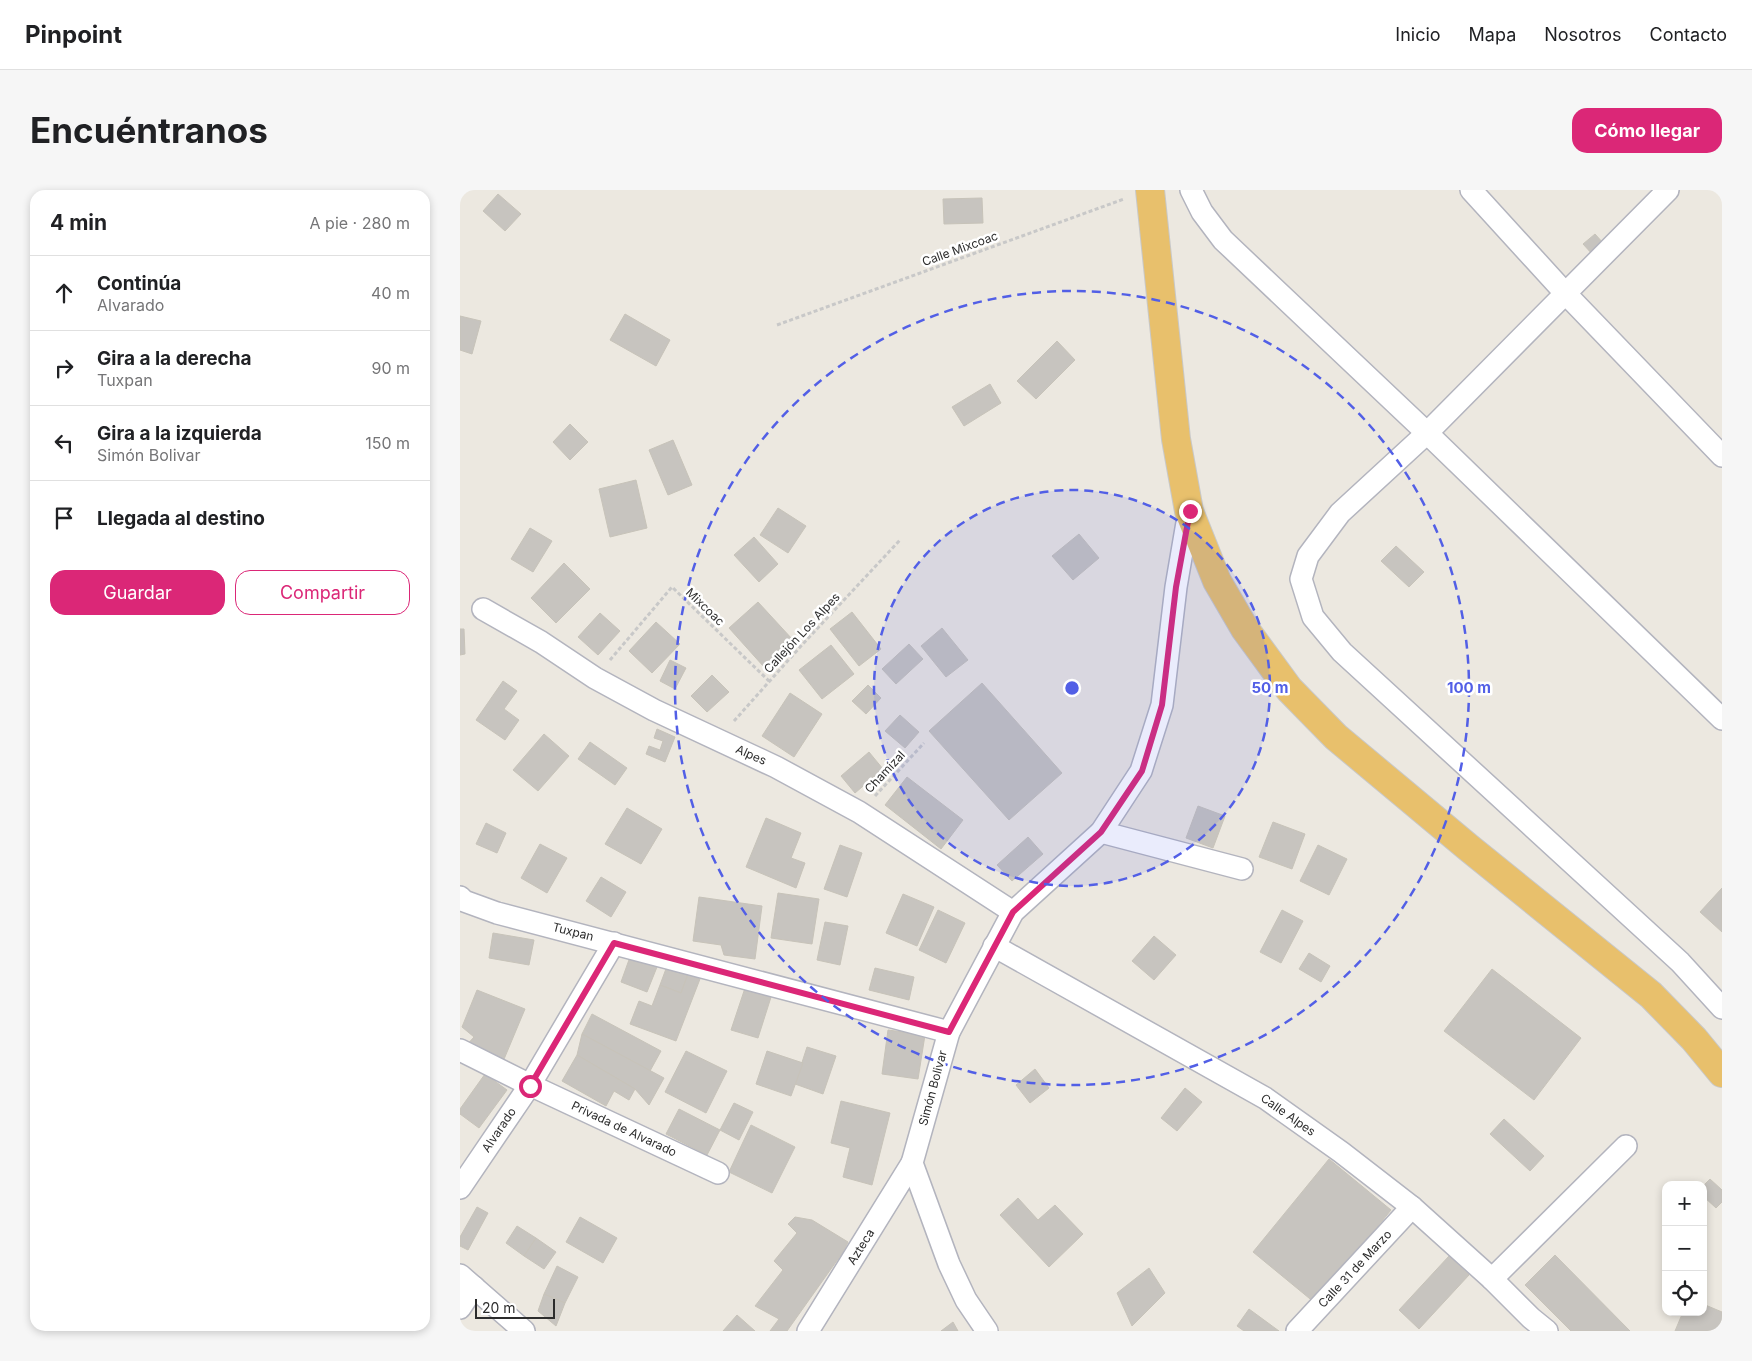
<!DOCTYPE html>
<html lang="es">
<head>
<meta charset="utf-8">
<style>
	:root { --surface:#fff; --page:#f6f6f6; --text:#202124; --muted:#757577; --line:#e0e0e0; --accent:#db2777 }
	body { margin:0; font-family:Inter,sans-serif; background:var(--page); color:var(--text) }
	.controls { position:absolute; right:15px; bottom:15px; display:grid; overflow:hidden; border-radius:10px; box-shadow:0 2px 8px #0003 }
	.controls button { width:45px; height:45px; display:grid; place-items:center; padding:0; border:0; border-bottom:1px solid var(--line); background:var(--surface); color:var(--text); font:25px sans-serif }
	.scale { position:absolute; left:15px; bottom:12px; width:80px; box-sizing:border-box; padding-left:5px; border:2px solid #2c2c2c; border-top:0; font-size:14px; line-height:18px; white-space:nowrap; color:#2c2c2c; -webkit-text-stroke:4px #fff; paint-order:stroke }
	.stop { position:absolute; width:15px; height:15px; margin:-11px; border:4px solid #db2777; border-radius:50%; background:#fff }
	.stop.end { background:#db2777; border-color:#fff; box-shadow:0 1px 5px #0008 }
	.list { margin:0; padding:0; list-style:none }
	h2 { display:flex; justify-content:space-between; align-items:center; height:65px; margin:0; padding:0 20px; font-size:21px }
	h2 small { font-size:16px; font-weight:400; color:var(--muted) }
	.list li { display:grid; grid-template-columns:32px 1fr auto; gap:15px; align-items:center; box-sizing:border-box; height:75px; padding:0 20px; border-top:1px solid var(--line) }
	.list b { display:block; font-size:19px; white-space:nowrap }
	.list p { margin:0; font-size:16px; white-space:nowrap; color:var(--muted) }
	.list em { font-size:16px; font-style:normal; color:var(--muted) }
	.actions { display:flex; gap:10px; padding:15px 20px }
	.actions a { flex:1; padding:11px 0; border:1px solid var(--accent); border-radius:15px; text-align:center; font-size:18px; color:var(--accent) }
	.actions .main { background:var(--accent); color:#fff }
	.icon { flex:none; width:28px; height:28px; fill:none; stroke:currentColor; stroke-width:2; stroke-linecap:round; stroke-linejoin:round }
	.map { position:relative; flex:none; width:1262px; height:1141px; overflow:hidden; border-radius:15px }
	header { display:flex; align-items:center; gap:30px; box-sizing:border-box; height:70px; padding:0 25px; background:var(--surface); border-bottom:1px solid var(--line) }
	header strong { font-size:24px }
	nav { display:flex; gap:28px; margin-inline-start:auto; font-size:18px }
	.intro { display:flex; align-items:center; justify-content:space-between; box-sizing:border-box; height:120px; padding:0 30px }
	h1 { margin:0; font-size:35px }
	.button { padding:12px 22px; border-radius:15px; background:var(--accent); color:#fff; font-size:18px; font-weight:700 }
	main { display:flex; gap:30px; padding:0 30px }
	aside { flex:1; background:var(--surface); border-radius:15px; box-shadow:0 2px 8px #0003 }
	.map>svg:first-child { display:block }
</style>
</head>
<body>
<header>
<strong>Pinpoint</strong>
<nav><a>Inicio</a><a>Mapa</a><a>Nosotros</a><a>Contacto</a></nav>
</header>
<div class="intro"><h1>Encuéntranos</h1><a class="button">Cómo llegar</a></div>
<main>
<aside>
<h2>4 min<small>A pie · 280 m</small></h2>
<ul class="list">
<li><svg class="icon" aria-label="ahead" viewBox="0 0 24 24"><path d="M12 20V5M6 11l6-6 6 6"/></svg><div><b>Continúa</b><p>Alvarado</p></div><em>40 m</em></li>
<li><svg class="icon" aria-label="right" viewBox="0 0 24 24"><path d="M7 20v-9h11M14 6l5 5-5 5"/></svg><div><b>Gira a la derecha</b><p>Tuxpan</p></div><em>90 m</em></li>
<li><svg class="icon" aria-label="left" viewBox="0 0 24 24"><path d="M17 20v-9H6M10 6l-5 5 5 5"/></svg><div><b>Gira a la izquierda</b><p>Simón Bolivar</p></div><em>150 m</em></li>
<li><svg class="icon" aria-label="arrive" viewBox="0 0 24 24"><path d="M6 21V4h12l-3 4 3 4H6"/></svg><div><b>Llegada al destino</b></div></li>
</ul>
<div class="actions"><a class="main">Guardar</a><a>Compartir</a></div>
</aside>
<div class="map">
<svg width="1262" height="1141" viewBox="0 0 1262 1141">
	<rect width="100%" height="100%" fill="#ece8e0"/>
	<!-- building -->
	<g fill="#c7c4bf" stroke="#c7c3b9">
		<path d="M38 4 61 24 45 41 23 21Z"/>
		<path d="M522 8 523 33 484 34 483 9Z"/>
		<path d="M1135 44 1144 54 1133 65 1123 54Z"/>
		<path d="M165 124 210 150 196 176 150 150Z"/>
		<path d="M0 126 21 131 12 164 0 160Z"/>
		<path d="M597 151 615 170 576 209 557 191Z"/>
		<path d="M530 194 541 213 504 236 492 217Z"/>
		<path d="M110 234 128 252 110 270 93 252Z"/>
		<path d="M213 250 232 295 208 305 189 260Z"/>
		<path d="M176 290 187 338 150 347 139 299Z"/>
		<path d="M318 318 346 336 328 363 300 345Z"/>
		<path d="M70 338 92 351 73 382 51 369Z"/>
		<path d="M619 344 639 368 613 390 592 366Z"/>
		<path d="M294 347 318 374 299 392 274 365Z"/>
		<path d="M936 356 964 382 949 397 921 371Z"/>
		<path d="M104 373 130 399 96 433 71 408Z"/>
		<path d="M298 412 333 450 304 477 269 438Z"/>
		<path d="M392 422 421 459 399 476 370 439Z"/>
		<path d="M140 423 160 441 138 465 118 447Z"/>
		<path d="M196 432 220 454 192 483 169 461Z"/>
		<path d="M482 438 508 470 486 487 461 456Z"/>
		<path d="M0 439H4L5 464 0 465Z"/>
		<path d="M449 454 463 469 436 494 422 479Z"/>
		<path d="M371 455 394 484 362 509 339 480Z"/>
		<path d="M210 470 226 478 215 499 200 491Z"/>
		<path d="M252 485 269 502 247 522 231 506Z"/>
		<path d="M43 491 57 501 44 519 59 530 45 550 16 530Z"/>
		<path d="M522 493 602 583 549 630 469 541Z"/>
		<path d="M408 495 421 508 406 524 392 511Z"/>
		<path d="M330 503 362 524 334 567 302 546Z"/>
		<path d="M440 525 459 542 445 558 425 541Z"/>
		<path d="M197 539 215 547 205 572 186 564 189 556 200 560 203 551 194 548Z"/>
		<path d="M84 544 109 566 78 601 53 580Z"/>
		<path d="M130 552 167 578 155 595 118 569Z"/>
		<path d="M409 562 423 579 395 603 381 586Z"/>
		<path d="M447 587 503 630 481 659 425 615Z"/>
		<path d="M738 616 765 626 753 658 726 648Z"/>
		<path d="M167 618 202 639 181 674 145 654Z"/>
		<path d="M306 628 341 643 331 668 345 673 336 698 286 677Z"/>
		<path d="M813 632 845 644 832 679 799 667Z"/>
		<path d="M26 633 46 643 37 663 16 654Z"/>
		<path d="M568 647 583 664 552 691 537 675Z"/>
		<path d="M80 654 107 668 87 703 61 688Z"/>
		<path d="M380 655 402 663 387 707 364 699Z"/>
		<path d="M858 655 887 669 869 705 840 691Z"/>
		<path d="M141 687 166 702 151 727 126 711Z"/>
		<path d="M1262 698V742L1240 722Z"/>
		<path d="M318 703 359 709 352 754 311 748Z"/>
		<path d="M443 704 474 717 457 756 426 743Z"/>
		<path d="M239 707 302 716 295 769 264 765 261 755 233 751Z"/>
		<path d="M478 720 505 733 486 773 459 760Z"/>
		<path d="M822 720 843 731 821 773 800 762Z"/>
		<path d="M365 732 388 736 380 775 357 770Z"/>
		<path d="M33 743 74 750 69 775 29 768Z"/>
		<path d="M694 746 716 765 694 790 672 771Z"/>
		<path d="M849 763 870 776 861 792 839 779Z"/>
		<path d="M170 767 197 777 187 802 161 792Z"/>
		<path d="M207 776 228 784 221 803 200 795Z"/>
		<path d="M415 778 454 787 449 810 409 800Z"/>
		<path d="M1032 779 1121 848 1074 910 984 841Z"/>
		<path d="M228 784 240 789 216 851 170 834 179 811 192 816 200 795 221 803Z"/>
		<path d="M286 795 312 804 298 848 271 840Z"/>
		<path d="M17 800 65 819 42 874 4 858 14 847 2 837Z"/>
		<path d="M132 824 201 861 190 881 122 844Z"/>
		<path d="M428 840 465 845 458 889 422 884Z"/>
		<path d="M122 844 204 888 189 915 175 899 117 865Z"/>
		<path d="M347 857 376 866 363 904 335 894Z"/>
		<path d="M226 861 267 881 246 923 205 902Z"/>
		<path d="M307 861 343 873 331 906 296 894Z"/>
		<path d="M117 865 175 899 169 910 154 901 146 916 102 891Z"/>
		<path d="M575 879 589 898 570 913 556 895Z"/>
		<path d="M25 884 47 900 19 938 0 924V919Z"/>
		<path d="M725 898 742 912 717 941 701 928Z"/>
		<path d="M381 911 430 923 412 995 383 987 390 958 371 953Z"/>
		<path d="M274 913 293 922 279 950 260 940Z"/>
		<path d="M219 919 260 940 247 965 206 944Z"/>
		<path d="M1044 929 1084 966 1070 981 1030 944Z"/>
		<path d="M291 935 335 957 312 1003 269 982Z"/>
		<path d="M869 969 931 1020 855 1113 793 1062Z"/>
		<path d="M1250 989 1262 1000V1012L1256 1018 1243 1006V996Z"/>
		<path d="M558 1008 578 1030 595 1015 623 1044 589 1077 540 1025Z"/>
		<path d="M17 1017 28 1023 8 1060 0 1056V1047Z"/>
		<path d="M120 1027 157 1048 143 1073 106 1052Z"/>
		<path d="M335 1027 352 1030 388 1052 383 1062 327 1141H310L319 1129 295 1116 323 1080 314 1071 337 1043 328 1034Z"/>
		<path d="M57 1036 76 1048 64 1066 46 1053Z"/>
		<path d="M76 1048 96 1062 84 1079 64 1066Z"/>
		<path d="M1095 1065 1170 1141H1111L1065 1095Z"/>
		<path d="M989 1066 1009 1085 959 1139 939 1120Z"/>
		<path d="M97 1076 118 1087 105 1113 84 1104Z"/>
		<path d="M689 1078 705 1103 672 1136 657 1103Z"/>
		<path d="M84 1104 105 1113 96 1136 78 1121Z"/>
		<path d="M1243 1114 1262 1122V1141H1215L1223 1122H1243Z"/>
		<path d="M789 1119 819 1141H784L777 1136Z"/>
		<path d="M277 1125 295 1141H263Z"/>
		<path d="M493 1132 498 1141H481Z"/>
	</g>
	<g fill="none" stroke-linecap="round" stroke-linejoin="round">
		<!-- minor casing -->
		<g stroke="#b3b4be" stroke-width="24">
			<g id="minor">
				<path d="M731 0 742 22 763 50 967 243 1262 529"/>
				<path d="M1011 0 1106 104 1262 266"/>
				<path d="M1208 0 967 243 880 323 848 366 841 389 853 427 882 462 1220 772 1262 818"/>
				<path d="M23 419 81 452 135 488 194 520 316 577 399 622 553 722"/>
				<path d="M641 642 782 679"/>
				<path d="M0 707 4 711 37 723 489 842"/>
				<path d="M534 756 805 908 881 962 952 1017 1032 1089 1071 1128 1087 1141"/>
				<path d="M0 860 70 895 258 983"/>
				<path d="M0 998 70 895 154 753"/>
				<path d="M0 1085 64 1141"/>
				<path d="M1032 1089 1166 956"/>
				<path d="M0 1118 14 1097"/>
				<path d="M348 1141 452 973"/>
				<path d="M527 1141 506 1110 489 1074 452 973 489 842 553 722 641 642 681 581 702 515 716 397 729 321"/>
				<path d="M837 1141 952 1017"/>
			</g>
		</g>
		<!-- trunk casing -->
		<g stroke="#c8c8c8" stroke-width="30">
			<path id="trunk" d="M690 0 716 249 729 321 757 391 785 439 829 499 876 547 1009 658 1191 805 1234 849 1262 883"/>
		</g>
		<!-- path -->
		<g stroke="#c8c8c8" stroke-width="3" stroke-dasharray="4 2.5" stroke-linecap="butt">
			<path d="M317 135 664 9"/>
			<path d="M150 470 212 397 309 491"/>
			<path d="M274 531 341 456 441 349"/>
			<path d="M415 606 464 553"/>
		</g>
		<!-- minor -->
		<use href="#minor" stroke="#fff" stroke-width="21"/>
		<!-- trunk -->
		<use href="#trunk" stroke="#e8c06c" stroke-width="28"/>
	</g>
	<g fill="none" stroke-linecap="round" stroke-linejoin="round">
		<!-- route -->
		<path stroke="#db2777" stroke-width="6" d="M70 896 154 753 489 842 553 722 641 642 682 581 702 515 716 397 730 321"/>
	</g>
	<!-- distance rings -->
	<circle cx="612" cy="498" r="198" fill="#525fe6" fill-opacity=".12"/>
	<g fill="none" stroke="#525fe6" stroke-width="2.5" stroke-dasharray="9 6">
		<circle cx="612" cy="498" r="198"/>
		<circle cx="612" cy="498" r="397"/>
	</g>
	<g text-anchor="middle" stroke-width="5" stroke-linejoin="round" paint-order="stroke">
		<!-- street labels -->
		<g font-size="12" fill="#2c2c2c" stroke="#fff">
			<text transform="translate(500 59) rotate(-20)" y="4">Calle Mixcoac</text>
			<text transform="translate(245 417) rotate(44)" y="4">Mixcoac</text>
			<text transform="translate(342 443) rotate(-47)" y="4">Callejón Los Alpes</text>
			<text transform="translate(291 565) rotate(24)" y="4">Alpes</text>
			<text transform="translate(425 582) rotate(-47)" y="4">Chamizal</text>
			<text transform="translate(113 742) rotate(14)" y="4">Tuxpan</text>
			<text transform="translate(473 898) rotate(-75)" y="4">Simón Bolivar</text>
			<text transform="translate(828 925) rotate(35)" y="4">Calle Alpes</text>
			<text transform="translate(164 939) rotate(25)" y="4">Privada de Alvarado</text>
			<text transform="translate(39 940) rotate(-56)" y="4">Alvarado</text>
			<text transform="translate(401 1057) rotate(-58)" y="4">Azteca</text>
			<text transform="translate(895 1079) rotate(-47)" y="4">Calle 31 de Marzo</text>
		</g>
	</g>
	<circle cx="612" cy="498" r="8" fill="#525fe6" stroke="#fff" stroke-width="2.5"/>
	<g font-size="15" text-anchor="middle" font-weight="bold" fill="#525fe6" stroke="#fff" stroke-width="5" stroke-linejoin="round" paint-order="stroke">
		<text x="810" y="503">50 m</text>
		<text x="1009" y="503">100 m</text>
	</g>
</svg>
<div class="controls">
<button>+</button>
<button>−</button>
<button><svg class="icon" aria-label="locate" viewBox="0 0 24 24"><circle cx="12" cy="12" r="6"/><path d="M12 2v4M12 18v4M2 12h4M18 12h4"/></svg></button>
</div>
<div class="scale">20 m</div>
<div class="stop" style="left:70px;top:896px"></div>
<div class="stop end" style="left:730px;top:321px"></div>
</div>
</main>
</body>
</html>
